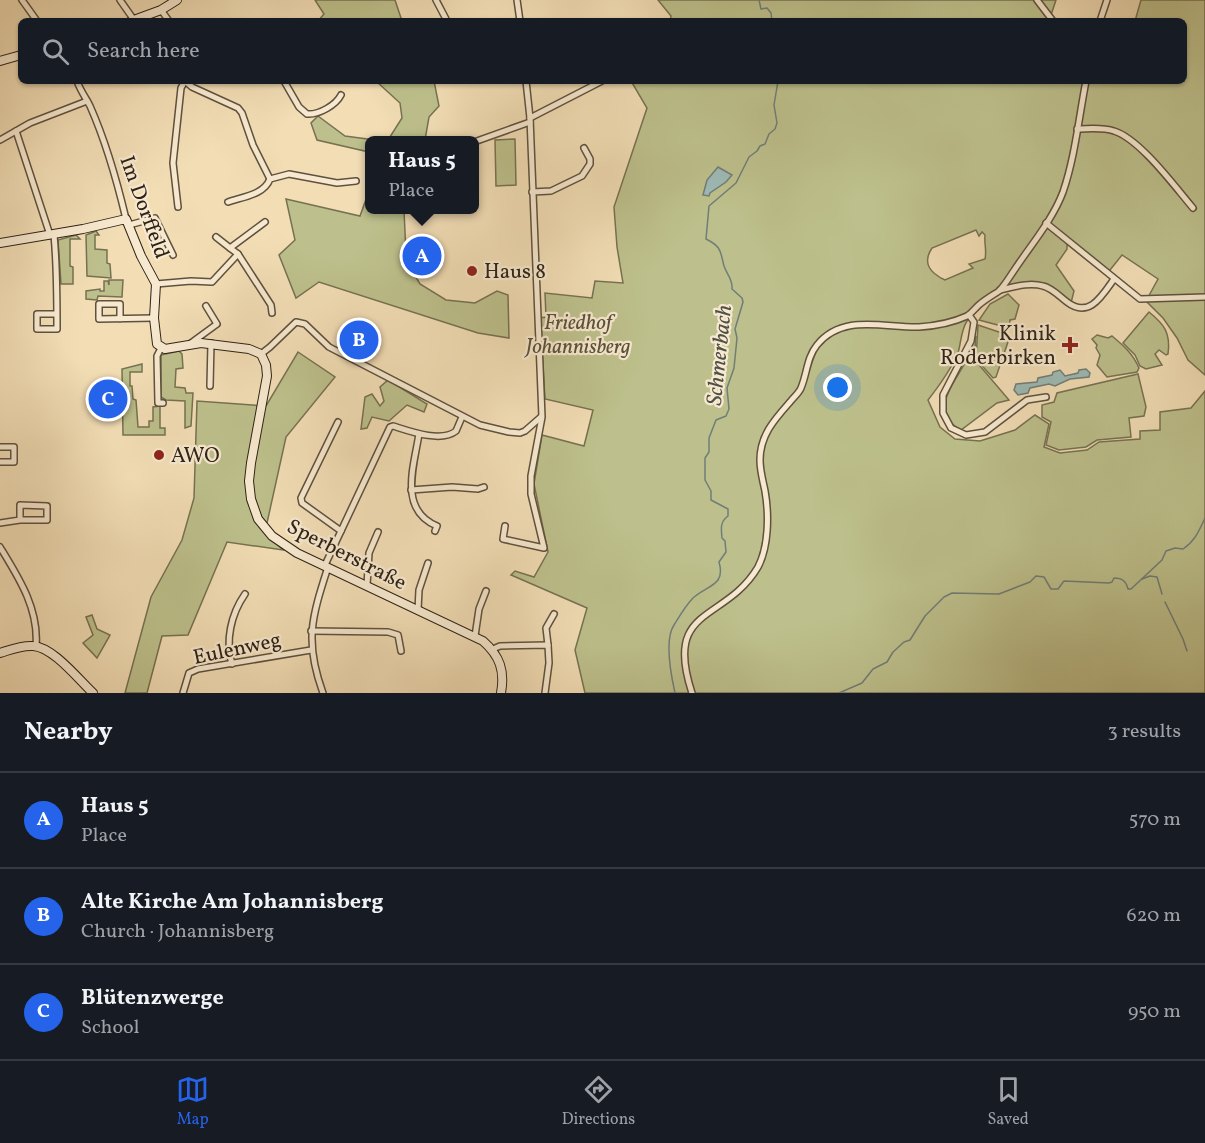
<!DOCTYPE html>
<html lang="en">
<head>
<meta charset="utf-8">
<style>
	:root { --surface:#171b24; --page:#242831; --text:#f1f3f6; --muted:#9ea1a6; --line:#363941; --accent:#2563eb }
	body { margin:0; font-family:Vollkorn,serif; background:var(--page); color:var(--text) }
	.you { position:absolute; left:838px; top:388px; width:21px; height:21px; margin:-15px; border:4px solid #fff; border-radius:50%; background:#1a73e8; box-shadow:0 0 0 9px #1a73e833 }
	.badge { display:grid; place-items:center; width:39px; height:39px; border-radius:50%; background:var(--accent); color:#fff; font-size:20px; font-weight:700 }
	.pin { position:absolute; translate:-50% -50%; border:3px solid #fff; box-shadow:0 2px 6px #0006 }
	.popup { position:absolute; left:365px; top:136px; width:114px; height:78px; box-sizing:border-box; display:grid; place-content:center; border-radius:9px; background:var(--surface); filter:drop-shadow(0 2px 4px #0005); font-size:20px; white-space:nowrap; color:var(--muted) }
	.popup b { font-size:22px; color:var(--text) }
	.popup::after { content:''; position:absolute; left:50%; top:100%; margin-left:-12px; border:12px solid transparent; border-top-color:var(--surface) }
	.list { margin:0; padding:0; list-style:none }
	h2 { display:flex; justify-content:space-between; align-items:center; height:78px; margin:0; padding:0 24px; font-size:26px }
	h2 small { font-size:20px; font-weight:400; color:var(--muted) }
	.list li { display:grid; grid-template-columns:39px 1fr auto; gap:18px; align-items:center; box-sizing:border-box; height:96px; padding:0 24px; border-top:2px solid var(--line) }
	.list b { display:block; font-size:22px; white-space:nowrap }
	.list p { margin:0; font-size:20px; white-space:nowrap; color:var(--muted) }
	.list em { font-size:20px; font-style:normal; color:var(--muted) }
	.icon { flex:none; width:33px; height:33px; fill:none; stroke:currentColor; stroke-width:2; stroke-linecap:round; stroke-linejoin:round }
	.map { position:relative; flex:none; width:1205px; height:693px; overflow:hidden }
	.search { position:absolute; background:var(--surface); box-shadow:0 2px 4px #0004; left:18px; right:18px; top:18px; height:66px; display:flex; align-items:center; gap:15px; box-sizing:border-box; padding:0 21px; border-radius:9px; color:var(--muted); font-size:22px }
	.sheet { height:366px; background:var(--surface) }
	nav { display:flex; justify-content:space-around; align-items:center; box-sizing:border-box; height:84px; border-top:2px solid var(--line); background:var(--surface); font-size:16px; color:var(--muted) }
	nav a { display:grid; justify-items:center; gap:3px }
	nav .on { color:var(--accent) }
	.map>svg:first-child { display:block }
</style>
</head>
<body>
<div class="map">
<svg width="1205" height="693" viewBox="0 0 1205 693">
	<rect width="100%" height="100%" fill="#f2ddb5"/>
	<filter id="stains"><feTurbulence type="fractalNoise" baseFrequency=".00333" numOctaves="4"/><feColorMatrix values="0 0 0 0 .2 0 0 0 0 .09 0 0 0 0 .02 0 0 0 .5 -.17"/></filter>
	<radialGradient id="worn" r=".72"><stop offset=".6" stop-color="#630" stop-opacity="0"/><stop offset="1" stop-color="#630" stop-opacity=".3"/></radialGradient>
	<!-- green -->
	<g fill="#bdc08c" stroke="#767152" stroke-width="1.5" fill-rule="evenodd">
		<path d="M315 0H395L402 21H318L324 14Z"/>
		<path d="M658 0H1056L1051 15 1057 21H670L671 16Z"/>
		<path d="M1141 0H1205V375L1188 360 1177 338 1163 318 1146 301 1158 279 1122 255 1106 275 1067 244V249L1056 265 1074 291 1071 303 1049 287 1010 286 1008 284C995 297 978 306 967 321 961 330 961 343 958 353 951 369 939 386 928 400L940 427 955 439 980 441 1015 430 1035 415 1049 424 1044 447 1060 453 1087 450 1099 442 1140 439V431L1160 430V412L1191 408 1205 391V693H585L575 650 587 608 511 575 515 571 534 577 548 552 534 484 542 435 584 446 593 410 545 399 540 318 546 317 545 293 592 298 595 281 623 283 617 247 614 207 647 108 631 81H1184V21H1135ZM976 230 979 236 982 232 985 235C984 244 987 250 985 259L969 264 973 268 945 280C930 273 922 263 932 248Z"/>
		<path d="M376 81H434L439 106 429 117 425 140H388L402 118 400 103Z"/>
		<path d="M318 116 345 136 375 140H370L369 152 317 140 311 123Z"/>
		<path d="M515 139 516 185 496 186 495 140Z"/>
		<path d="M369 191 370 210H404L406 254 411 269 420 284 446 300 475 303 497 291 508 295 509 338 478 333 319 282 296 298 279 255 295 240 286 199 360 216Z"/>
		<path d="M96 231 99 235H95V249L107 250V263L110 264 111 278 87 276 86 235Z"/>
		<path d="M76 235 80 239H70V266L73 267V284H61L58 240Z"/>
		<path d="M109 280H123L122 297 98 296 97 300 86 299V291L100 289V291H104V281H108L109 285Z"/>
		<path d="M1008 294 1019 305 1015 319 1010 320 1009 328 979 320 990 304Z"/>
		<path d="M1149 312C1164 324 1171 333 1168 354L1166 355 1159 350 1155 354 1162 365 1146 369 1140 366 1135 355 1123 343Z"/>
		<path d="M978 325 1008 335 1009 339 996 377 993 378 976 359Z"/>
		<path d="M1097 335 1108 338 1112 336C1124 346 1133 354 1139 368L1137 372 1107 377 1097 365 1100 355 1096 348 1097 345 1092 339Z"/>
		<path d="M976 336 974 359 1009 400 997 403 961 430C928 412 953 385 965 363L962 361Z"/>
		<path d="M179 351 182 354 183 368 176 369 175 387 185 388 186 393H193L191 426 185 428V401L166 400 161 397V355Z"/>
		<path d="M298 352 335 377 286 437 265 532 283 550 227 542 188 635 162 636 147 693H125L151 597 182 540 194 498 197 401 266 406Z"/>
		<path d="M142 364V372H130V386H132L133 399 136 400 138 427H149V421H153V407L160 406V428H165V435H123L122 369Z"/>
		<path d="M1138 374 1146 407 1144 416 1129 418 1131 437 1097 440 1086 447 1059 450 1046 445 1051 422 1042 417V405L1054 402 1057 393Z"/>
		<path d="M388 380 427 404 424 412 407 405 389 421 372 417 367 428 361 429 365 397 372 394 380 406 384 401 380 387Z"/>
		<path d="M92 615 97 629 110 635 97 658 83 643 93 635 86 617Z"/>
	</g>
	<!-- water -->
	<g fill="#9dbab6" stroke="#717d77" stroke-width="1.5">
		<path d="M718 167 732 175 726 182 710 193 709 196 703 195 707 180Z"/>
		<path d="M1086 369 1090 373 1089 377 1070 379 1055 386 1049 384 1030 388 1028 393 1018 395 1014 390 1016 384 1037 382 1038 378 1052 375 1053 372 1060 370 1065 376 1078 373 1079 370Z"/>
	</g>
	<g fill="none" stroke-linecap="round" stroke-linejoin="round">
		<!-- stream -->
		<g stroke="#717d77" stroke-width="1.5">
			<path d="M759 0 761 9 767 8 771 13 772 21"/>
			<path d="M1142 579 1150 576 1157 577 1162 594"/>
			<path d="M1165 602 1183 639 1187 651"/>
			<path d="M675 693C671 675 664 640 674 625 679 617 686 605 693 598 707 585 726 586 719 562L726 552 725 541 722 538C721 528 720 522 728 516V509L711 500V491L705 480V458L709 452V438L716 420 726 416 729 409 727 388 734 368 737 338 735 329 743 302 742 298 732 289C733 279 727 275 724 266 720 251 722 247 706 239L709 206 736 183 749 157 757 151 760 146 765 144 769 134 775 129 777 123 774 105 778 81"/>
			<path d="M839 693 862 683 873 669 887 662 893 652 904 642 910 640 925 616 944 597 952 593 999 594 1030 582 1036 576 1044 577 1051 589H1058L1064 581 1109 583 1112 582 1114 578C1122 578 1126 581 1128 589H1131L1162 560 1166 551 1175 548 1183 549C1195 541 1199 531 1205 518"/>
		</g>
		<!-- street casing -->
		<g stroke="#5f513f" stroke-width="8">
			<g id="street">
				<path d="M22 0 37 21"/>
				<path d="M120 0 134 20"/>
				<path d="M436 0 447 21"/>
				<path d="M517 0 520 21"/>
				<path d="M1037 0 1053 21"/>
				<path d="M161 10 169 21"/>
				<path d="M1100 21 1107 0"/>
				<path d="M77 81C80 90 86 98 90 106 106 142 117 181 126 219"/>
				<path d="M185 81 192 87 238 108 242 113 253 145 270 179"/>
				<path d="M284 81 299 107 307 114C319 115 336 105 341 95"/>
				<path d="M530 118 602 81"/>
				<path d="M1077 129C1089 129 1102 127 1114 131 1140 139 1175 187 1193 208"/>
				<path d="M16 131 50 235"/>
				<path d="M0 140 30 123 87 101"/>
				<path d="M474 142 530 122"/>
				<path d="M532 192 551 191 582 176 590 164V159L584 148"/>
				<path d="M228 202C242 197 264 195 270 179L289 174 337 183 356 181"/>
				<path d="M178 207 173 163 181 88 185 81"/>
				<path d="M1046 223 1140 299 1205 297"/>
				<path d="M129 225 155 218 173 255"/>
				<path d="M54 235C57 266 57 297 57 329H37V314H57"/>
				<path d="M216 237 230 248"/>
				<path d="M238 254 271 305 272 313"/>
				<path d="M156 284 191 281 212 282 238 254 230 248 265 222"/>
				<path d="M1000 290C1014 287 1029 282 1043 286 1052 288 1059 296 1067 302 1089 319 1102 296 1114 279"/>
				<path d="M969 315 974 322 971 341 943 395V413L951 428 966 435 985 432 1027 400 1046 397"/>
				<path d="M120 319V304H99V319L154 318"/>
				<path d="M191 343 217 324 206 306"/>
				<path d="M161 348 157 356 158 403H163"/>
				<path d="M261 354 270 347 296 322 305 324 329 347 480 425 509 432 520 433 525 431 541 417"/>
				<path d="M210 386 211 343"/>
				<path d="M338 422 301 498 302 503 341 531"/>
				<path d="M419 434C414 466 398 510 437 526L435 531"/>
				<path d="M0 447H14V462H0"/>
				<path d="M411 490 452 487 478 489 484 487"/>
				<path d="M0 523 20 520H47V506L20 505V520"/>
				<path d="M505 526 503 539 544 548 531 494V476L542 417 530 118 526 81"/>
				<path d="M0 547C19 578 39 609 36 646"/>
				<path d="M325 565 390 427 393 426C409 431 441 443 456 431L462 417"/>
				<path d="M367 585 369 553 378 532"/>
				<path d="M418 610 419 590 428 563"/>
				<path d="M311 631 388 632 398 635 401 651"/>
				<path d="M475 636 479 609 486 591"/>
				<path d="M548 645 546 628 554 614"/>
				<path d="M493 649 500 646 548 645 549 663 545 693"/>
				<path d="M232 664C225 641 231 614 245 594"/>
				<path d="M183 693 189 673 198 669 311 650"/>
				<path d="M323 693C304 641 312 617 328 567"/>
				<path d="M692 693C663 605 725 623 758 567 769 546 769 514 765 491 763 481 760 471 760 460 760 435 775 419 790 402 794 397 799 393 801 388 807 374 807 357 817 345 843 313 884 328 919 327 934 326 954 322 967 316 972 313 976 307 980 304 986 299 993 295 999 291 1005 285 1010 276 1015 269 1031 245 1053 219 1063 192 1075 157 1079 117 1086 81"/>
			</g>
		</g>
		<!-- secondary casing -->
		<g stroke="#2e2218" stroke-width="10">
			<g id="secondary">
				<path d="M131 21 161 10 177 0"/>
				<path d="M0 61 21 55"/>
				<path d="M0 243 83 229 126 219 141 256 156 284 154 318 157 344 165 349 201 343 249 349 261 354 266 365 267 376 251 463 249 481 251 499 258 519 272 536 297 553 483 641C500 656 505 671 501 693"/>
				<path d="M0 653C10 650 22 645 33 646 53 647 78 679 93 693"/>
			</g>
		</g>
		<!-- street -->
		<use href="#street" stroke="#f7e9cf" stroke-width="5"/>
		<!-- secondary -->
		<use href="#secondary" stroke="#f7e9cf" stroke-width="8"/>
	</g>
	<!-- markers -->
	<g fill="#8f2418" stroke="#f7e9cf" stroke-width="2">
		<circle cx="472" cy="271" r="6"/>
		<path d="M1067 336h6v6h6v6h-6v6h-6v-6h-6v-6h6z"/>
		<circle cx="159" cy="455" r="6"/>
	</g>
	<g text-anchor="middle" stroke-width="4.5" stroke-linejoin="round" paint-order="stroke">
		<!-- street labels -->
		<g font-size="21" fill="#2e2218" stroke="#f7e9cf">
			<text transform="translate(145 207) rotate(70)" y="7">Im Dorffeld</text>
			<text transform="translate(347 554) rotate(27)" y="7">Sperberstraße</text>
			<text transform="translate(237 648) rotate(-12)" y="7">Eulenweg</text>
		</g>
		<!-- poi labels -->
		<g font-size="21" fill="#2e2218" stroke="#f7e9cf" text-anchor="start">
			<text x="484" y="278">Haus 8</text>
			<text x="1056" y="340" text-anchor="end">Klinik<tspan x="1056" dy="24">Roderbirken</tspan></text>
			<text x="171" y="462">AWO</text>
		</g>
		<!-- park labels -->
		<g font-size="21" font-style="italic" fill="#59513b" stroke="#f7e9cf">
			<text x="578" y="329">Friedhof<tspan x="578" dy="24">Johannisberg</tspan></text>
		</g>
		<!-- water labels -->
		<g font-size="22" font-style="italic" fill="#4f5047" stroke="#f7e9cf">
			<text transform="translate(718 355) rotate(-84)" y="8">Schmerbach</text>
		</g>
	</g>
	<rect width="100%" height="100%" filter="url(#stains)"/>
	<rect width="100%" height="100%" fill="url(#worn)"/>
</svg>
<div class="you"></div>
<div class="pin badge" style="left:422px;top:256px">A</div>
<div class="popup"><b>Haus 5</b>Place</div>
<div class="pin badge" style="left:359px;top:340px">B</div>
<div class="pin badge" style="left:108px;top:399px">C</div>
<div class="search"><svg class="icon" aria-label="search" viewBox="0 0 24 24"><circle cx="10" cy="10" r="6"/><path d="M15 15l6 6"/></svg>Search here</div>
</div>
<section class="sheet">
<h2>Nearby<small>3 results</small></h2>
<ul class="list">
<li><span class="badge">A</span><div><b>Haus 5</b><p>Place</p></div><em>570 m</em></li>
<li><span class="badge">B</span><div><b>Alte Kirche Am Johannisberg</b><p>Church · Johannisberg</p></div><em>620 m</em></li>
<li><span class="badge">C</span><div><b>Blütenzwerge</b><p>School</p></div><em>950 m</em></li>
</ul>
</section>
<nav>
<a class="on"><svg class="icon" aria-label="map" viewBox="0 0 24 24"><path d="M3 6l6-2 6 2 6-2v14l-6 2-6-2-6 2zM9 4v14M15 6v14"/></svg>Map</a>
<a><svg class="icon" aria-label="directions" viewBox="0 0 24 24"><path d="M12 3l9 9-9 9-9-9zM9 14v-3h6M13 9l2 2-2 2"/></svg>Directions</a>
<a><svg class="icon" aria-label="saved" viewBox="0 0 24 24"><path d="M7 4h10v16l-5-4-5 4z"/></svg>Saved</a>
</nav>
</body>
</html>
